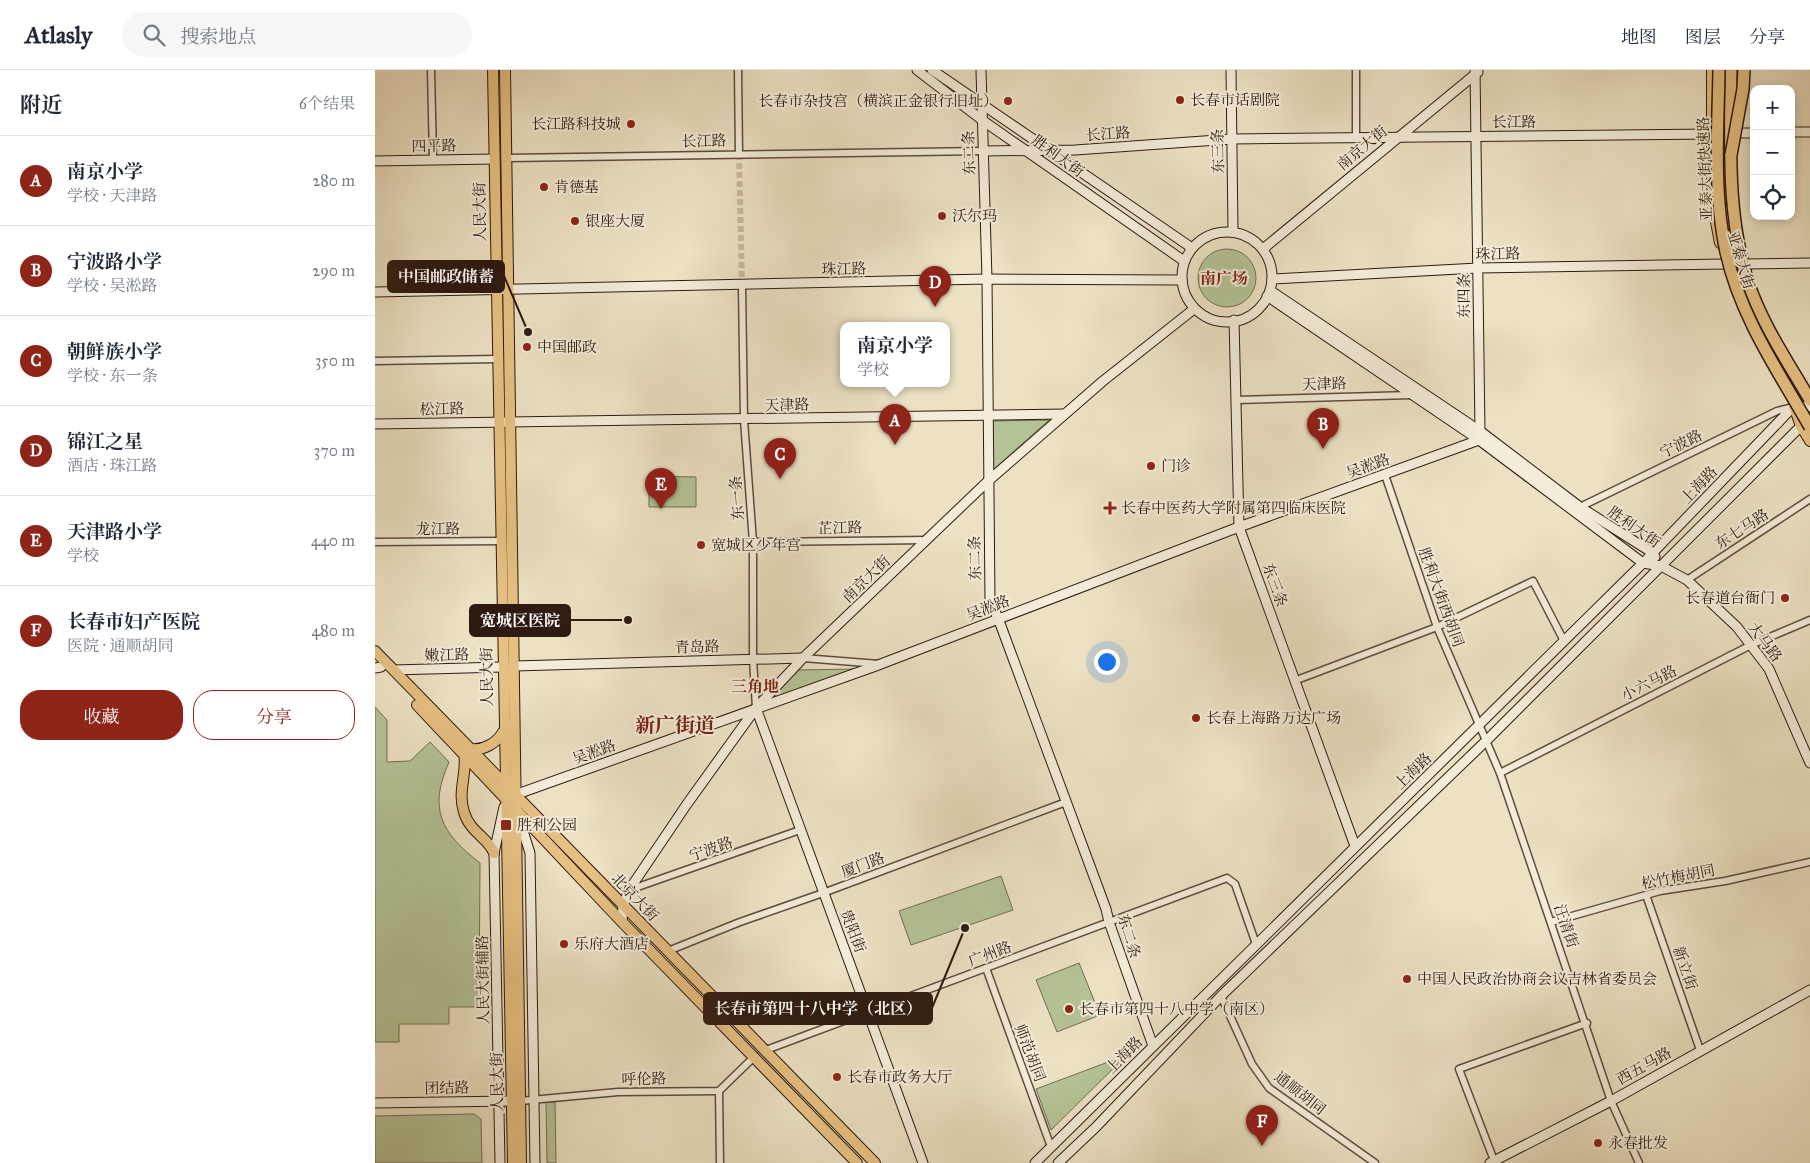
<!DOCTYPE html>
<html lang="zh">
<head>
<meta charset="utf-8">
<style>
	:root { --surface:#fff; --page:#f6f6f7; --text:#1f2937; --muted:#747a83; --line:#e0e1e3; --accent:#8f2418 }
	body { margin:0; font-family:"IM FELL Great Primer","Noto Serif SC",serif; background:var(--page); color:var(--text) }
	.controls { position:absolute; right:15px; top:15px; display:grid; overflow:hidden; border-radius:10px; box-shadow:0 2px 8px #0003 }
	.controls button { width:45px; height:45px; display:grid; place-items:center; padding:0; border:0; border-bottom:1px solid var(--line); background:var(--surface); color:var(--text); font:25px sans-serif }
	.you { position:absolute; left:731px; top:591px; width:18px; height:18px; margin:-12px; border:4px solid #fff; border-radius:50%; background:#1a73e8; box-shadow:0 0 0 8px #1a73e833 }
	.badge { display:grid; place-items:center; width:32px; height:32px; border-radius:50%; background:var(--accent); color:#fff; font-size:16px; font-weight:700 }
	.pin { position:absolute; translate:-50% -41px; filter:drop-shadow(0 1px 2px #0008) }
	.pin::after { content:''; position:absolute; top:26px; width:18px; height:15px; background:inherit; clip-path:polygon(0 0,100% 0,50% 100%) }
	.popup { position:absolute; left:465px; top:252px; width:110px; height:65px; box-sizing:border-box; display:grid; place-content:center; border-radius:10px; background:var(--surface); filter:drop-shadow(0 1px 4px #0005); font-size:16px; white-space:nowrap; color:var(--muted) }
	.popup b { font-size:19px; color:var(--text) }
	.popup::after { content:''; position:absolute; left:50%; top:100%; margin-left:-10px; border:10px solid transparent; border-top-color:var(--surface) }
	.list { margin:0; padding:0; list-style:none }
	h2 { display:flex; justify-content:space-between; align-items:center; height:65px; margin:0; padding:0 20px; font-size:21px }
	h2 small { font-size:16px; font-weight:400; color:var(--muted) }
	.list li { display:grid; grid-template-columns:32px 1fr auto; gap:15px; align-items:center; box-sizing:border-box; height:90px; padding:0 20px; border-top:1px solid var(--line) }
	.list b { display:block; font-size:19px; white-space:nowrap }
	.list p { margin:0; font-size:16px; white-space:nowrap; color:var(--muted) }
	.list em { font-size:16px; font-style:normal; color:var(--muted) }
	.actions { display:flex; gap:10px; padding:15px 20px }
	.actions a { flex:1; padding:11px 0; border:1px solid var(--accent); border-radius:20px; text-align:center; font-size:18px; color:var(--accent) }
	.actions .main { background:var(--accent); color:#fff }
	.icon { flex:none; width:28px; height:28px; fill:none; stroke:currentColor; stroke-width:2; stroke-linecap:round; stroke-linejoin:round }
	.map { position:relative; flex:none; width:1435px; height:1093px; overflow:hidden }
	header { display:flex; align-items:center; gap:30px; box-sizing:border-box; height:70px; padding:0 25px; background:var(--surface); border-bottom:1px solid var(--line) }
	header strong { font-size:24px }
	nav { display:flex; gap:28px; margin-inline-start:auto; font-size:18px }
	.search { width:350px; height:45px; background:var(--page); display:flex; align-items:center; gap:12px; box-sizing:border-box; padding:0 18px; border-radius:28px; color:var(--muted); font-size:19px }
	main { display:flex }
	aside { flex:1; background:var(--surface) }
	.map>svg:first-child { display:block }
</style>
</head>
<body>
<header>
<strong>Atlasly</strong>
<div class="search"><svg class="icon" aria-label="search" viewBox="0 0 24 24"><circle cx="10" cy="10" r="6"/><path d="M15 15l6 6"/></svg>搜索地点</div>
<nav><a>地图</a><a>图层</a><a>分享</a></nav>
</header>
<main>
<aside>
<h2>附近<small>6个结果</small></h2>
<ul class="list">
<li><span class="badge">A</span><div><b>南京小学</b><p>学校 · 天津路</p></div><em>280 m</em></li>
<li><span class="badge">B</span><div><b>宁波路小学</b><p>学校 · 吴淞路</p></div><em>290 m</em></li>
<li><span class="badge">C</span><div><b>朝鲜族小学</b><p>学校 · 东一条</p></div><em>350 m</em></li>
<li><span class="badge">D</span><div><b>锦江之星</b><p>酒店 · 珠江路</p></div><em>370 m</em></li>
<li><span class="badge">E</span><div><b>天津路小学</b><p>学校</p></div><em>440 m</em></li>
<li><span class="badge">F</span><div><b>长春市妇产医院</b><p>医院 · 通顺胡同</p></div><em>480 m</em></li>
</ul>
<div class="actions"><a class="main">收藏</a><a>分享</a></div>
</aside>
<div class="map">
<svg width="1435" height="1093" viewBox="0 0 1435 1093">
	<rect width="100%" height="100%" fill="#ece1c3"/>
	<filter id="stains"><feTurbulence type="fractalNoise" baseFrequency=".004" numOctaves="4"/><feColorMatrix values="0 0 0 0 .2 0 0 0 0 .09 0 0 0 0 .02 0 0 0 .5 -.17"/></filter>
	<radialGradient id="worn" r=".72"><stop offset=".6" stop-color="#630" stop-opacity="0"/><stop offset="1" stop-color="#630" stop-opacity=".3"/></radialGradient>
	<!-- green -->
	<g fill="#b4c396" stroke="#716e54">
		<circle cx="852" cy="208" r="29"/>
		<path d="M674 350 618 400 617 351Z"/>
		<path d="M274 406 321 407V437H274Z"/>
		<path d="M482 599 385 636 421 600Z"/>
		<path d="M0 637 12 650V692L35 691 55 672 74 692C53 739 66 763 105 793L104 937H74V954H24V972H0Z"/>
		<path d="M626 806 638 840 536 875 524 841Z"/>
		<path d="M704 893 725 945 682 962 661 910Z"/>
		<path d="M752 985 676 1060 661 1019Z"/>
		<path d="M171 1032H180L181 1093H172Z"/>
		<path d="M99 1044 106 1049 107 1093H0V1046Z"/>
	</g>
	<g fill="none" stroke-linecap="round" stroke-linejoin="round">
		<!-- street-tunnel -->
		<path stroke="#c6b99f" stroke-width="6" stroke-dasharray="6 3" stroke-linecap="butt" d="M364 84 367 216"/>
		<!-- street casing -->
		<g stroke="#5e4c3e" stroke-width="9">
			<g id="street">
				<path d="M56 0 58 90"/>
				<path d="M363 0 364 84"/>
				<path d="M981 0V67"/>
				<path d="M131 88 608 81"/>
				<path d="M367 216 369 350 378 472V589L381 638"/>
				<path d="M0 291 122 289"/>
				<path d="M862 330 1036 325"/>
				<path d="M1010 405 1062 557 1125 703 1236 1031 1264 1093"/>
				<path d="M1205 437 1402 341 1418 337"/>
				<path d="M0 472 125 471"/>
				<path d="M378 472 552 470"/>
				<path d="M1312 510 1435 429"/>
				<path d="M428 588 504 594"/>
				<path d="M919 611 1062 557 1158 511 1189 571"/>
				<path d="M1125 703 1376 575 1435 550"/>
				<path d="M254 820 425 760"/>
				<path d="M1271 825 1325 980"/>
				<path d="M1176 852 1285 821 1350 811 1435 792"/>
				<path d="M293 881 365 852 448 823 691 732"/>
				<path d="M611 898 676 1077"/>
				<path d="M846 926 877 994 894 1018 1000 1093"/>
				<path d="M391 980 852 808 860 814 881 874"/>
				<path d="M344 1021 345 1093"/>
				<path d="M145 1031 243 1022 344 1021 380 986"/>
				<path d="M1120 1093 1084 999 1212 953"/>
			</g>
		</g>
		<!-- secondary casing -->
		<g stroke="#2e1a11" stroke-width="11">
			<g id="secondary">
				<path d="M542 0 607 50 809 191"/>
				<path d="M557 0 817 178"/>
				<path d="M606 0 612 209 615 531 623 548 731 839 734 852 778 976"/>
				<path d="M856 0 858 161"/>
				<path d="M1100 0 1105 361"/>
				<path d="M1416 62H1435"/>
				<path d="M1360 63H1379"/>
				<path d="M608 81 700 80 857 69 1337 64"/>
				<path d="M0 91 119 89"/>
				<circle cx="852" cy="207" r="45"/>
				<path d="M888 179 1103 2"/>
				<path d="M1371 194 1435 193"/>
				<path d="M898 209 1103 198 1350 194"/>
				<path d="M896 221 1105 361 1205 437 1278 483 1280 487"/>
				<path d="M0 222 612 209 806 210"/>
				<path d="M892 226 1104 370 1268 493 1286 496 1312 510 1362 557 1394 599 1435 693"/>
				<path d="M859 250 864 457 980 776"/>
				<path d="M0 354 690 344"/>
				<path d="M139 596 428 588"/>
				<path d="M0 598 6 597"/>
				<path d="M18 600 127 597"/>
				<path d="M381 638 548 1093"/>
				<path d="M134 727 498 597 864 457 1104 370"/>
				<path d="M143 745 155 783 160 1093"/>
				<path d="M247 852 248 836 254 820 312 734 381 638 428 588 612 412 728 311 819 239"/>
				<path d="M0 1033 142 1031"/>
				<path d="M125 1093 119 783 129 737"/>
				<path d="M660 1093 1268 493 1419 336 1435 337"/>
				<path d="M683 1093 721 1057 846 926 1111 671 1430 352"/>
				<path d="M1115 1093 1236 1031 1435 920"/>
			</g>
		</g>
		<!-- primary casing -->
		<g stroke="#2e1a11" stroke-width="12">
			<g id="primary">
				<path d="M118 0 138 1093"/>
				<path d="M130 0 146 1093"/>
				<path d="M1337 86V0"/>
				<path d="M1337 108 1338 136 1345 173"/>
				<path d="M1419 336 1426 356 1435 371"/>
				<path d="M0 581 500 1093"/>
				<path d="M42 635 247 852 482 1093"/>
				<path d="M95 679C108 681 122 673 128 662"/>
				<path d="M89 683C93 701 82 721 89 742 95 763 113 767 119 783"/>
			</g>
		</g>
		<!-- highway casing -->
		<g stroke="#2e1a11" stroke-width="14">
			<path id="highway" d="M1356 0C1356 71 1351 143 1373 212 1387 254 1413 292 1435 330"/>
		</g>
		<!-- street -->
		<use href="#street" stroke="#f3ecd8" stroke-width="6"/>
		<!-- secondary -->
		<use href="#secondary" stroke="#f3ecd8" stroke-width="9"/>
		<!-- primary -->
		<use href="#primary" stroke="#e6c082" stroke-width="10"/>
		<!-- highway -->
		<use href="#highway" stroke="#e6c082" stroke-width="11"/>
		<!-- highway-bridge casing -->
		<g stroke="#2e1a11" stroke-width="14" stroke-linecap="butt">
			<g id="highway-bridge">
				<path d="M1344 0C1343 61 1338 123 1351 182 1365 246 1403 301 1435 357"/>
				<path d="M1356 85 1368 19 1369 0"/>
			</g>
		</g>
		<!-- highway-bridge -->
		<use href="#highway-bridge" stroke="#e6c082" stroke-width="11"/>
	</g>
	<!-- markers -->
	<g fill="#8f2418" stroke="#f3ecd8" stroke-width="2">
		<circle cx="805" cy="30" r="5"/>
		<circle cx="633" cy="31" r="5"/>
		<circle cx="256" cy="54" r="5"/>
		<circle cx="169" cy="117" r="5"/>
		<circle cx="567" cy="146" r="5"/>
		<circle cx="200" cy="151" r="5"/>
		<circle cx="152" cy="277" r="5"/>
		<circle cx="776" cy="396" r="5"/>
		<path d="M732.5 430.5h5v5h5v5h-5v5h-5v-5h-5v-5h5z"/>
		<circle cx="326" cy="475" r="5"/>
		<circle cx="1410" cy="528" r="5"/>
		<circle cx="821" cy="648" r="5"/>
		<rect x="125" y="749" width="12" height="12" rx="2.5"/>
		<circle cx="189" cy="874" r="5"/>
		<circle cx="1032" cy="909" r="5"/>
		<circle cx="694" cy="939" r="5"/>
		<circle cx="462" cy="1007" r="5"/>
		<circle cx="1223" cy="1073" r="5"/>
	</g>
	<g text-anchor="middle" stroke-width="4" stroke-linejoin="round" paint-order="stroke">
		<!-- poi labels -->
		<g font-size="15" fill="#2e1a11" stroke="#f3ecd8" text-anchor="start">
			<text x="815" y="35">长春市话剧院</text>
			<text x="623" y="36" text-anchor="end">长春市杂技宫（横滨正金银行旧址）</text>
			<text x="246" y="59" text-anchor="end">长江路科技城</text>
			<text x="179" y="122">肯德基</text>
			<text x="577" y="151">沃尔玛</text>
			<text x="210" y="156">银座大厦</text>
			<text x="162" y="282">中国邮政</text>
			<text x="786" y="401">门诊</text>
			<text x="746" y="443">长春中医药大学附属第四临床医院</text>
			<text x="336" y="480">宽城区少年宫</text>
			<text x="1400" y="533" text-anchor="end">长春道台衙门</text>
			<text x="831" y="653">长春上海路万达广场</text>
			<text x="142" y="760">胜利公园</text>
			<text x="199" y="879">乐府大酒店</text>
			<text x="1042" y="914">中国人民政治协商会议吉林省委员会</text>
			<text x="704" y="944">长春市第四十八中学（南区）</text>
			<text x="472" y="1012">长春市政务大厅</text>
			<text x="1233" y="1078">永春批发</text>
		</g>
		<!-- street labels -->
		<g font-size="15" fill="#2e1a11" stroke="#f3ecd8">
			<text x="1139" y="57">长江路</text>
			<text transform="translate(733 64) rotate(-4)" y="5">长江路</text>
			<text transform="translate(329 71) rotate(-1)" y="5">长江路</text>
			<text transform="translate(59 76) rotate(-1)" y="5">四平路</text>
			<text transform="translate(987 78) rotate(-40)" y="5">南京大街</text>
			<text transform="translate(843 81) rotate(-91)" y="5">东三条</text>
			<text transform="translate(594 83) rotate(-92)" y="5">东二条</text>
			<text transform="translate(683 86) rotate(36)" y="5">胜利大街</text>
			<text transform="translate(1330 99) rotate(-92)" y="5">亚泰大街快速路</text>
			<text transform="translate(105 142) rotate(-91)" y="5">人民大街</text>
			<text transform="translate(1123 184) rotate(-1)" y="5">珠江路</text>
			<text transform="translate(1366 190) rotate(73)" y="5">亚泰大街</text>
			<text transform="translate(469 199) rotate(-1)" y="5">珠江路</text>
			<text transform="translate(1089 226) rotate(-90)" y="5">东四条</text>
			<text transform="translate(949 314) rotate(-2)" y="5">天津路</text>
			<text transform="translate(412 335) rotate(-1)" y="5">天津路</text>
			<text transform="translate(67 339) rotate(-1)" y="5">松江路</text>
			<text transform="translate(1306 374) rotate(-26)" y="5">宁波路</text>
			<text transform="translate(993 396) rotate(-20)" y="5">吴淞路</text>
			<text transform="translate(1324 415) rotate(-46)" y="5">上海路</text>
			<text transform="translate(362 428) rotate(-94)" y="5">东一条</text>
			<text transform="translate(1259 457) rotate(35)" y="5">胜利大街</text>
			<text transform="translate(465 458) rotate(-1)" y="5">芷江路</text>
			<text x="63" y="464">龙江路</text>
			<text transform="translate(1367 459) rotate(-33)" y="5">东七马路</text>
			<text transform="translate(600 488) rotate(-91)" y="5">东二条</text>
			<text transform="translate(491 509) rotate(-44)" y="5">南京大街</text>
			<text transform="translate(900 515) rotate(70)" y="5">东三条</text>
			<text transform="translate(1066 527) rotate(70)" y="5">胜利大街西胡同</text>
			<text transform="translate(613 538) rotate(-21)" y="5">吴淞路</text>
			<text transform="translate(1390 572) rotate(53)" y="5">大马路</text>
			<text transform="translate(322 577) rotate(-2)" y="5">青岛路</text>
			<text transform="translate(72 585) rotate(-1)" y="5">嫩江路</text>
			<text transform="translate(112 607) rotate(-91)" y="5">人民大街</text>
			<text transform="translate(1274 613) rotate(-27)" y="5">小六马路</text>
			<text transform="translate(219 682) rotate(-20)" y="5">吴淞路</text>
			<text transform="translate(1038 701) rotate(-44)" y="5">上海路</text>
			<text transform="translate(336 779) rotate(-19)" y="5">宁波路</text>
			<text transform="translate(488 795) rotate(-21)" y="5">厦门路</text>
			<text transform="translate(1303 807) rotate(-11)" y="5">松竹梅胡同</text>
			<text transform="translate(260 827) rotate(46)" y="5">北京大街</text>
			<text transform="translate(1191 856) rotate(71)" y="5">汪清街</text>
			<text transform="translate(478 861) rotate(69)" y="5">贵阳街</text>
			<text transform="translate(754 866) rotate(73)" y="5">东二条</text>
			<text transform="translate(615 884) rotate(-21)" y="5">广州路</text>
			<text transform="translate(1310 898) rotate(71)" y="5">新立街</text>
			<text transform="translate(108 910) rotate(-91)" y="5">人民大街辅路</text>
			<text transform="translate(655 983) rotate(69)" y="5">师范胡同</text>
			<text transform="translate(749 985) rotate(-45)" y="5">上海路</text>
			<text transform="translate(1269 996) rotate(-29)" y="5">西五马路</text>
			<text transform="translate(269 1009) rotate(-1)" y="5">呼伦路</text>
			<text transform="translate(122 1012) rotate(-91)" y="5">人民大街</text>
			<text transform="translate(72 1018) rotate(-1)" y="5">团结路</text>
			<text transform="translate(925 1023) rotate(38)" y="5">通顺胡同</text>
		</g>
		<!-- neighbourhood labels -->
		<g font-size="16" font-weight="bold" fill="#7a1f14" stroke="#f3ecd8">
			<text x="849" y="214">南广场</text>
			<text x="380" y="622">三角地</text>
		</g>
		<!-- district labels -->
		<g font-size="20" font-weight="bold" fill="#7a1f14" stroke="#f3ecd8">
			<text x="300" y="662">新广街道</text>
		</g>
	</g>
	<!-- callouts -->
	<path fill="none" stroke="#2e1a11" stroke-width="2" d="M153 262L129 206M253 550L195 550M590 858L557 938"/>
	<g fill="#2e1a11" stroke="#f3ecd8" stroke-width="2">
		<circle cx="153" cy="262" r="5"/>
		<circle cx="253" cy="550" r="5"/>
		<circle cx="590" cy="858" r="5"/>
	</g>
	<g fill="#2e1a11" stroke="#2e1a11" stroke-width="2">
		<rect x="13" y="191" width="116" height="31" rx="5"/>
		<rect x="95" y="535" width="100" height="31" rx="5"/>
		<rect x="329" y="923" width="228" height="31" rx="5"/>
	</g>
	<g font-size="16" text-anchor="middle" font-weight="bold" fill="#fff">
		<text x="71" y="212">中国邮政储蓄</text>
		<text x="145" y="556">宽城区医院</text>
		<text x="443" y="944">长春市第四十八中学（北区）</text>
	</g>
	<rect width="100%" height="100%" filter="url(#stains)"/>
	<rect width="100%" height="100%" fill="url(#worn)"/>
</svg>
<div class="controls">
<button>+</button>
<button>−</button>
<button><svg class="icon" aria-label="locate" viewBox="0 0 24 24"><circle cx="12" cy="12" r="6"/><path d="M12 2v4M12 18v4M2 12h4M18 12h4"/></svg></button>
</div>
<div class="you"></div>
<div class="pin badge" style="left:520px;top:375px">A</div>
<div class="popup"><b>南京小学</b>学校</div>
<div class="pin badge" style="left:948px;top:379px">B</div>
<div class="pin badge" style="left:405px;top:409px">C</div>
<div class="pin badge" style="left:560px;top:237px">D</div>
<div class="pin badge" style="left:286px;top:439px">E</div>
<div class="pin badge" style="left:887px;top:1076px">F</div>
</div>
</main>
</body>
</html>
